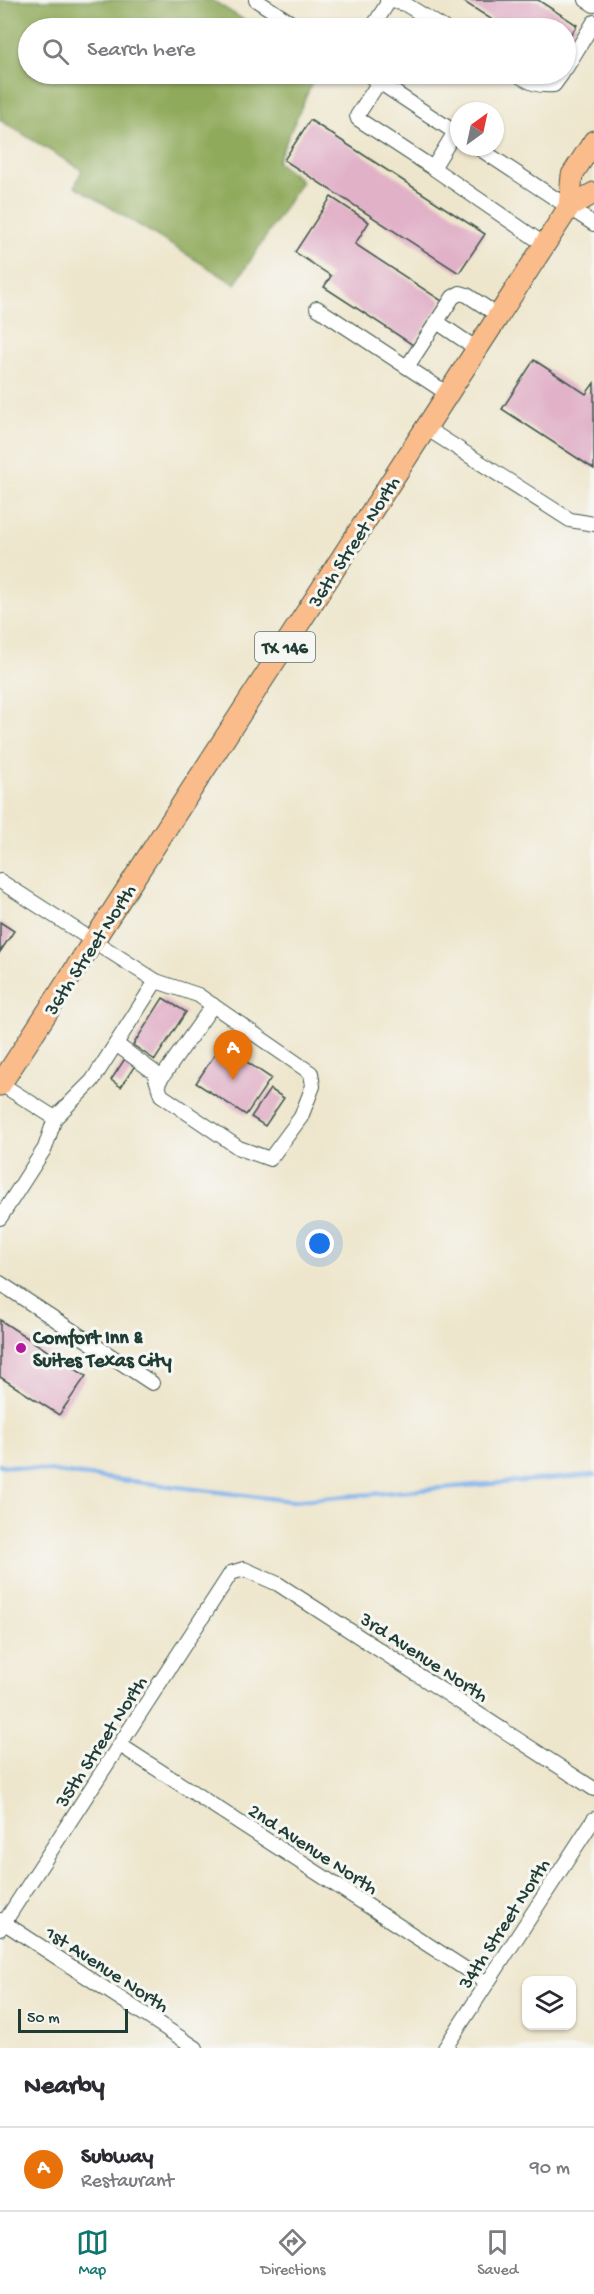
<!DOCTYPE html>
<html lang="en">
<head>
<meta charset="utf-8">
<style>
	:root { --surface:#fff; --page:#f2f2f3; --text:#2b2b33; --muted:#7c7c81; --line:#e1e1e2; --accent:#0f766e }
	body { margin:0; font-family:"Gochi Hand",sans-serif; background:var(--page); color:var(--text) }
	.controls { position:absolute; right:18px; bottom:18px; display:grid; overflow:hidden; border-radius:12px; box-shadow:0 2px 4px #0004 }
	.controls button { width:54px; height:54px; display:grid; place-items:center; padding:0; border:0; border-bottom:2px solid var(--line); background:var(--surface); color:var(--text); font:30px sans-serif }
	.compass { position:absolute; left:450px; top:102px; width:54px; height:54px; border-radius:50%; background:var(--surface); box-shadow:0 2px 4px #0004; rotate:33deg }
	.scale { position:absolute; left:18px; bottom:15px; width:110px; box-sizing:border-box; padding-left:6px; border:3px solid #1f3d34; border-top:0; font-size:16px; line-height:21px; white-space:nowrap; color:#1f3d34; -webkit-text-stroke:4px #f6f6f2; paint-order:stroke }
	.you { position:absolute; left:320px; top:1244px; width:21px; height:21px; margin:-15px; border:4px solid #fff; border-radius:50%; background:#1a73e8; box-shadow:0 0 0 9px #1a73e833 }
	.badge { display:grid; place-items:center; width:39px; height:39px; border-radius:50%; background:var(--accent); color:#fff; font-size:20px; font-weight:700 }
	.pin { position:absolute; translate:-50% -50px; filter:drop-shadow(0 2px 3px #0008) }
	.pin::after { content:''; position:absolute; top:32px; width:21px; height:18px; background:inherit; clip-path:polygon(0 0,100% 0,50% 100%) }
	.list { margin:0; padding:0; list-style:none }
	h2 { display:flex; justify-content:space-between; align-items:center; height:78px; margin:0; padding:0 24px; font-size:26px }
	h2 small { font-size:20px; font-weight:400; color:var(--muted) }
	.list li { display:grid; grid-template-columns:39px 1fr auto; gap:18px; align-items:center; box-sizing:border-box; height:84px; padding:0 24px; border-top:2px solid var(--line) }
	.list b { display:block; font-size:22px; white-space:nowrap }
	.list p { margin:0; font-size:20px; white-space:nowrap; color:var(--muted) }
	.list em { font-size:20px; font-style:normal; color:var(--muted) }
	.icon { flex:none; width:33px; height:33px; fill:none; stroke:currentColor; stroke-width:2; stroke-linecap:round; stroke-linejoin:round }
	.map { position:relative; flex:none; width:594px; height:2048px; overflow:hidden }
	.search { position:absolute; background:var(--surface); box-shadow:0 2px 4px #0004; left:18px; right:18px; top:18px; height:66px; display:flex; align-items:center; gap:15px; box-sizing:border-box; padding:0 21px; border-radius:33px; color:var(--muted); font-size:22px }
	.sheet { height:162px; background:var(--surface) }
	nav { display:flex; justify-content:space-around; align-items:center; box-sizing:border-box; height:84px; border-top:2px solid var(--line); background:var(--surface); font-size:16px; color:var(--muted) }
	nav a { display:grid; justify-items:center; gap:3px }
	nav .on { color:var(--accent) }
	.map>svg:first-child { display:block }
</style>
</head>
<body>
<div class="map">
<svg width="594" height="2048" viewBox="0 0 594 2048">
	<rect width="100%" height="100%" fill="#f6f6f2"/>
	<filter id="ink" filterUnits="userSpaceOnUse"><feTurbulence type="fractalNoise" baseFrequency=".0167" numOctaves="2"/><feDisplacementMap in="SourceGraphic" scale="12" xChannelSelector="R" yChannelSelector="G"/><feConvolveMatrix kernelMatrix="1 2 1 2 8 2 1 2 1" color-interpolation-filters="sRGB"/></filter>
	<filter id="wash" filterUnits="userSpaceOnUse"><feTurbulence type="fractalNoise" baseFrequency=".008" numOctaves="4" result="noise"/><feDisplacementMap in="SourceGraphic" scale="24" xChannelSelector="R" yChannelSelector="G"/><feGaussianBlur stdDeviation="1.35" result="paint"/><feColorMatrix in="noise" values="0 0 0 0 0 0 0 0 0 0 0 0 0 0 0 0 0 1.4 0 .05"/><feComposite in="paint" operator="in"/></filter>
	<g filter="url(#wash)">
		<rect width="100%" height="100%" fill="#eee6cc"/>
		<!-- forest -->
		<path fill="#90aa5c" stroke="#587448" stroke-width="1.5" d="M0 0H212L257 28H28V74H316L277 162 302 181 235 284 75 186 82 170 0 120Z"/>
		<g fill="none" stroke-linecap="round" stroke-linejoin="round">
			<!-- stream -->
			<path stroke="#7eb0ea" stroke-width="4.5" d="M0 1465 291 1501 594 1475"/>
		</g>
		<g id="blocks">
			<!-- building -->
			<g fill="#e1b1c8">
				<path d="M461 0H538L577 25 566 43V28H505Z"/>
				<path d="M310 120 485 234 459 273 284 160Z"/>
				<path d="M331 197 369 222 355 244 442 301 413 345 324 287 331 276 295 252Z"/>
				<path d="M534 360 586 394 594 383V469L502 409Z"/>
				<path d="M0 922 14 931 0 952Z"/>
				<path d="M163 998 186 1012 155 1060 133 1045Z"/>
				<path d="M221 1045 271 1078 246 1115 196 1083Z"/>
				<path d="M126 1057 136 1064 121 1087 111 1080Z"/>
				<path d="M270 1089 284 1098 265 1126 251 1117Z"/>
				<path d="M0 1320 86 1376 59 1415 0 1377Z"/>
			</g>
		</g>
	</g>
	<g filter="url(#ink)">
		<use href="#blocks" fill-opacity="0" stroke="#3e564b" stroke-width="1.5"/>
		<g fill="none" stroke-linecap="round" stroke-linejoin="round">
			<!-- minor casing -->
			<g stroke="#3e564b" stroke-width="16">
				<g id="minor">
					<path d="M256 0 299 28"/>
					<path d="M387 0 405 4 444 28"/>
					<path d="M586 0 594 5"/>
					<path d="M372 28 389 1"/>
					<path d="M566 68 594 22"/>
					<path d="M367 74 459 135"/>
					<path d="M516 74C531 83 536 86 554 85L562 74"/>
					<path d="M379 82 357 116 358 119 433 168 455 132"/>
					<path d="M477 147 594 224"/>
					<path d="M433 168 545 245"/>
					<path d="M317 308 448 394"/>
					<path d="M437 322 477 349"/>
					<path d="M407 367 453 297 460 293 467 295 499 316"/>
					<path d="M426 428 570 520 594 524"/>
					<path d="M0 881 156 981 92 1081 55 1118 45 1148 0 1218"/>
					<path d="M116 1044 154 1072 161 1095 239 1148 270 1159 301 1117 313 1086 311 1073 198 995 156 981"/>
					<path d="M158 1083 213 1005"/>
					<path d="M1 1084 55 1118"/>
					<path d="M0 1283 152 1383"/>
					<path d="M120 1745 487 1983"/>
					<path d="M0 1920 196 2048"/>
					<path d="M0 1929 231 1573 244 1569 278 1584 594 1789"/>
					<path d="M445 2048 594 1819"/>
				</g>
			</g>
			<!-- highway casing -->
			<g stroke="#3e564b" stroke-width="23">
				<g id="highway">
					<path d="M569 207 572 175 594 141"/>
					<path d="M0 1085 569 207 594 193"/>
				</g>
			</g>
			<!-- minor -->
			<use href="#minor" stroke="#fff" stroke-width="14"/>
			<!-- highway -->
			<use href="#highway" stroke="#fabc8b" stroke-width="21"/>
		</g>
	</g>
	<!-- markers -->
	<circle fill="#b5179e" stroke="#f6f6f2" stroke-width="2" cx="21" cy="1348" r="6"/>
	<g text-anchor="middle" stroke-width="6" stroke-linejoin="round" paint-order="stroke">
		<!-- shield labels -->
		<rect fill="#f6f6f2" stroke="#60746d" stroke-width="1.5" x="255" y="632" width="60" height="30" rx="4.5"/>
		<g font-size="18" font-weight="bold" fill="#1f3d34">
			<text x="285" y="653">TX 146</text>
		</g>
		<!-- street labels -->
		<g font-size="20" fill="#1f3d34" stroke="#f6f6f2">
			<text transform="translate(353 541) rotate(-57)" y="7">36th Street North</text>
			<text transform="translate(89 949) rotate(-57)" y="7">36th Street North</text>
			<text transform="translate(425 1656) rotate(33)" y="7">3rd Avenue North</text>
			<text transform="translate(100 1741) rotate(-57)" y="7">35th Street North</text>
			<text transform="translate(314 1848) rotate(33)" y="7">2nd Avenue North</text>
			<text transform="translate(503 1923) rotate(-57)" y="7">34th Street North</text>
			<text transform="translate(108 1968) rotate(33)" y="7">1st Avenue North</text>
		</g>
		<!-- poi labels -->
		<g font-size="20" font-weight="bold" fill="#1f3d34" stroke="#f6f6f2" text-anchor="start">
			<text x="33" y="1343">Comfort Inn &amp;<tspan x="33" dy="23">Suites Texas City</tspan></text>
		</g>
	</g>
</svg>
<div class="controls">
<button><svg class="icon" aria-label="layers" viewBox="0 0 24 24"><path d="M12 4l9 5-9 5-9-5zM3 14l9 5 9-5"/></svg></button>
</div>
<svg class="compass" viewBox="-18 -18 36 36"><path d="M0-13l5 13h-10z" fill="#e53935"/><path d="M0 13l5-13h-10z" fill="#7c7c81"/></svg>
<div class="scale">50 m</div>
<div class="you"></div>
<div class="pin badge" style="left:233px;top:1080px;background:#e8710a">A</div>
<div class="search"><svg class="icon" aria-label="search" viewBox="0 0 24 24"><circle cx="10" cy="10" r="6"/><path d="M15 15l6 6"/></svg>Search here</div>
</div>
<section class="sheet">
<h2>Nearby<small></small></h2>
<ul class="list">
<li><span class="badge" style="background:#e8710a">A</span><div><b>Subway</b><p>Restaurant</p></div><em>90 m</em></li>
</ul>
</section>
<nav>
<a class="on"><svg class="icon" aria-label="map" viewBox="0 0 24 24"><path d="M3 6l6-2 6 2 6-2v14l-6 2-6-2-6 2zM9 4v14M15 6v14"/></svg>Map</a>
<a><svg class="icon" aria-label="directions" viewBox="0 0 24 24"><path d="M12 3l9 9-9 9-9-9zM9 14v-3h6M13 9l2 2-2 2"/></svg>Directions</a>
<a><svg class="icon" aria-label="saved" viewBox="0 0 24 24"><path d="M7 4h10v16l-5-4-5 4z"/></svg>Saved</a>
</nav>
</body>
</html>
